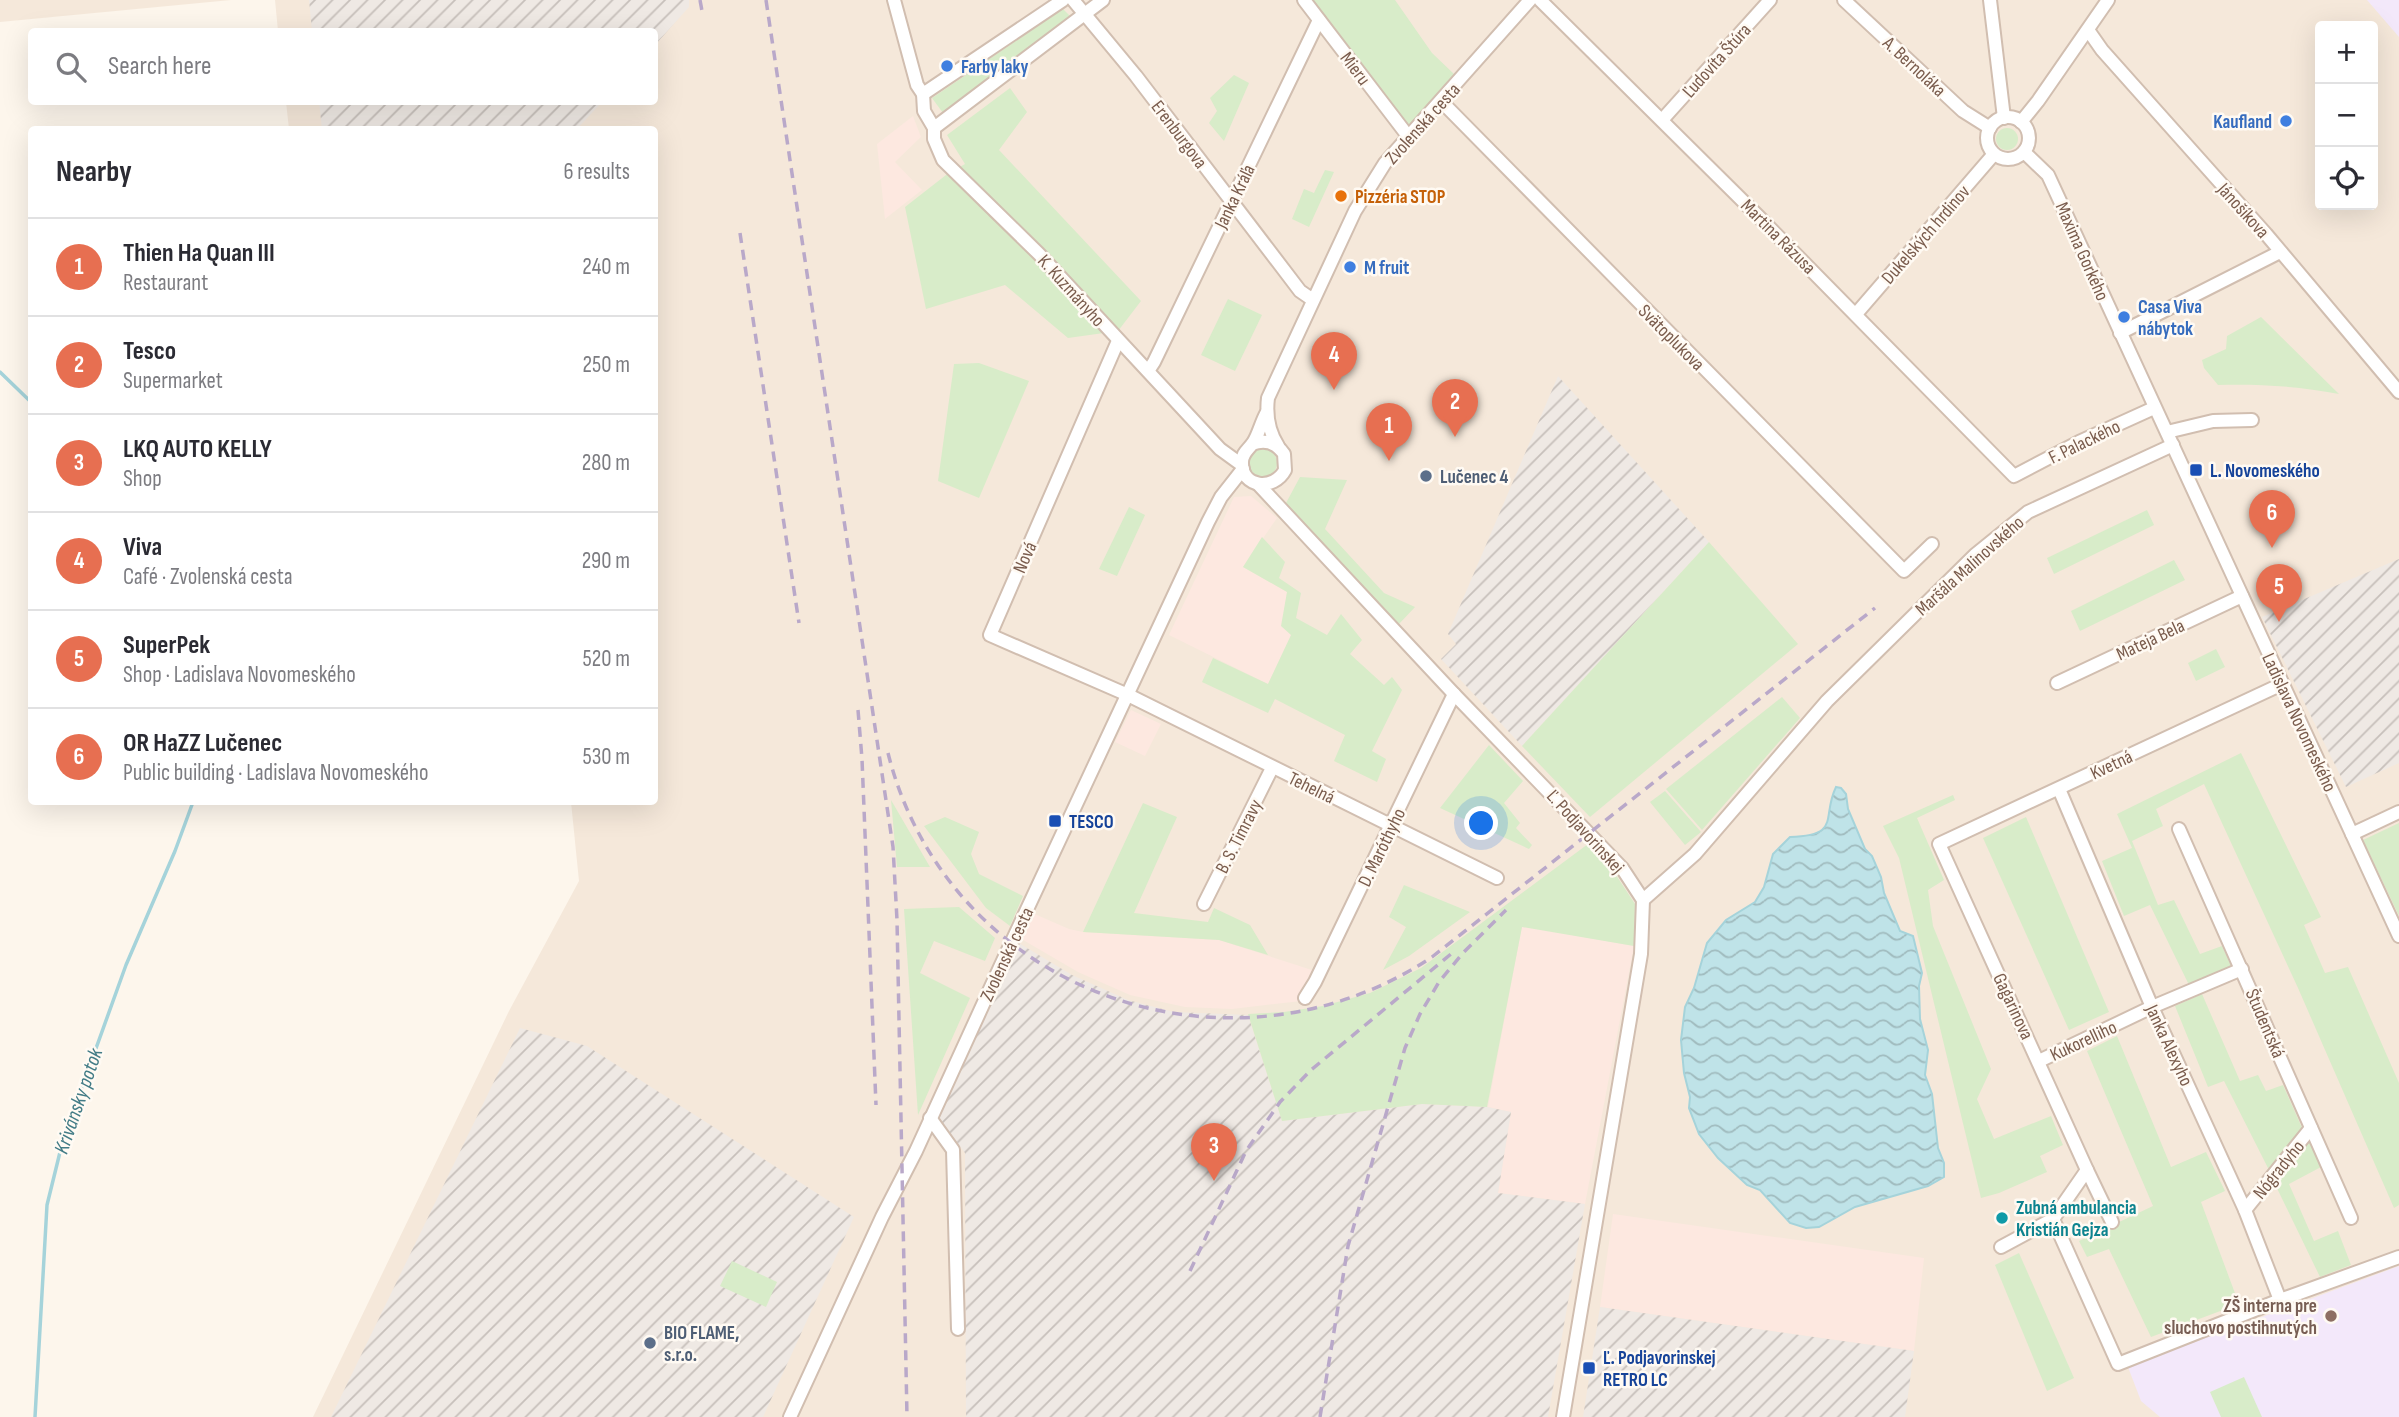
<!DOCTYPE html>
<html lang="en">
<head>
<meta charset="utf-8">
<style>
	:root { --surface:#fff; --page:#f7f7f7; --text:#2b2b33; --muted:#7c7c81; --line:#e1e1e2; --accent:#e76f51 }
	body { margin:0; font-family:"Sofia Sans Condensed",sans-serif; background:var(--page); color:var(--text) }
	.controls { position:absolute; right:21px; top:21px; display:grid; overflow:hidden; border-radius:7px; box-shadow:0 7px 28px #0002 }
	.controls button { width:63px; height:63px; display:grid; place-items:center; padding:0; border:0; border-bottom:2px solid var(--line); background:var(--surface); color:var(--text); font:35px sans-serif }
	.you { position:absolute; left:1482px; top:824px; width:24px; height:24px; margin:-18px; border:5px solid #fff; border-radius:50%; background:#1a73e8; box-shadow:0 0 0 10px #1a73e833 }
	.badge { display:grid; place-items:center; width:46px; height:46px; border-radius:50%; background:var(--accent); color:#fff; font-size:23px; font-weight:700 }
	.pin { position:absolute; translate:-50% -58px; filter:drop-shadow(0 2px 4px #0008) }
	.pin::after { content:''; position:absolute; top:37px; width:24px; height:21px; background:inherit; clip-path:polygon(0 0,100% 0,50% 100%) }
	.list { margin:0; padding:0; list-style:none }
	h2 { display:flex; justify-content:space-between; align-items:center; height:91px; margin:0; padding:0 28px; font-size:30px }
	h2 small { font-size:23px; font-weight:400; color:var(--muted) }
	.list li { display:grid; grid-template-columns:46px 1fr auto; gap:21px; align-items:center; box-sizing:border-box; height:98px; padding:0 28px; border-top:2px solid var(--line) }
	.list b { display:block; font-size:26px; white-space:nowrap }
	.list p { margin:0; font-size:23px; white-space:nowrap; color:var(--muted) }
	.list em { font-size:23px; font-style:normal; color:var(--muted) }
	.icon { flex:none; width:38px; height:38px; fill:none; stroke:currentColor; stroke-width:2; stroke-linecap:round; stroke-linejoin:round }
	.map { position:relative; flex:none; width:2399px; height:1417px; overflow:hidden }
	.search { position:absolute; background:var(--surface); box-shadow:0 7px 28px #0002; left:28px; top:28px; width:630px; height:77px; display:flex; align-items:center; gap:18px; box-sizing:border-box; padding:0 24px; border-radius:7px; color:var(--muted); font-size:26px }
	.panel { position:absolute; background:var(--surface); box-shadow:0 7px 28px #0002; left:28px; top:126px; width:630px; height:679px; border-radius:7px }
	.map>svg:first-child { display:block }
</style>
</head>
<body>
<div class="map">
<svg width="2399" height="1417" viewBox="0 0 2399 1417">
	<defs>
		<pattern id="industrial-furrows" width="10" height="10" patternUnits="userSpaceOnUse" patternTransform="scale(1.75)"><rect width="10" height="10" fill="#efe9e4"/><path d="M-1 1l2-2M0 10L10 0M9 11l2-2" fill="none" stroke="#c7c0bb"/></pattern>
		<pattern id="water-waves" width="16" height="10" patternUnits="userSpaceOnUse" patternTransform="scale(1.75)"><rect width="16" height="10" fill="#bfe3e8"/><path d="M0 5q4-4 8 0t8 0" fill="none" stroke="#a0bbbe"/></pattern>
	</defs>
	<rect width="100%" height="100%" fill="#fdf6ec"/>
	<!-- residential -->
	<g fill="#f5e8da" fill-rule="evenodd">
		<path d="M0 0H231L0 22Z"/>
		<path d="M275 0H2399V1417H313L509 1011 579 881 571 802H654V130L289 129 286 102H654V32L278 31ZM2320 26H2373V205H2320Z"/>
	</g>
	<!-- commercial -->
	<g fill="#fde8e0">
		<path d="M913 116 921 137 895 162 922 190 885 219 877 144Z"/>
		<path d="M1251 496 1277 518 1243 567 1287 592 1282 626 1292 634 1268 684 1169 635 1234 497Z"/>
		<path d="M1131 710 1161 724 1145 756 1115 742Z"/>
		<path d="M1030 912 1069 929 1083 932 1219 940 1315 971 1301 1001 1232 1009 1185 1007 1130 995 1078 972 1018 937Z"/>
		<path d="M1522 926 1634 946 1585 1204 1498 1193 1511 1112 1488 1107Z"/>
		<path d="M1613 1214 1924 1258 1914 1351 1600 1307Z"/>
	</g>
	<!-- industrial -->
	<g fill="url(#industrial-furrows)">
		<path d="M309 0H689V7L655 45 654 32 312 31Z"/>
		<path d="M319 102H602L576 130 322 129Z"/>
		<path d="M1558 376 1709 542 1522 746 1441 659 1456 644 1448 634Z"/>
		<path d="M2399 559V763L2346 787 2262 617Z"/>
		<path d="M1017 942 1072 975 1128 1000 1174 1012 1248 1015 1282 1121 1422 1104 1487 1107 1511 1112 1498 1193 1585 1204 1548 1417H966L965 1153 936 1114Z"/>
		<path d="M520 1028 587 1046 854 1217 763 1417H331Z"/>
		<path d="M1600 1307 1914 1351 1905 1417H1583Z"/>
	</g>
	<!-- education -->
	<g fill="#f3e8fa">
		<path d="M2367 0H2399V37Z"/>
		<path d="M2399 1266V1417H2160L2141 1401 2128 1367Z"/>
	</g>
	<!-- green -->
	<g fill="#d8ecc9">
		<path d="M1309 0H1395L1432 53 1455 75 1403 132Z"/>
		<path d="M1063 9 1071 17 943 113 932 98Z"/>
		<path d="M1234 75 1249 83 1224 141 1209 123 1217 111 1210 98Z"/>
		<path d="M1010 88 1027 112 999 150 1141 301 1118 331 1068 338 1005 285 926 309 905 207 946 175 965 164 947 135Z"/>
		<circle cx="2007" cy="139" r="11"/>
		<path d="M1325 170 1334 172 1309 227 1292 219 1304 189 1314 193Z"/>
		<path d="M1228 299 1262 315 1235 371 1201 355Z"/>
		<path d="M2261 317 2339 394C2299 386 2259 384 2218 385L2204 368 2202 360 2226 349 2227 336Z"/>
		<path d="M979 363 1029 381 979 498 938 481 954 364Z"/>
		<circle cx="1263" cy="463" r="14"/>
		<path d="M1300 477 1347 480 1325 529 1384 593 1415 607 1398 625 1300 523 1286 503Z"/>
		<path d="M1129 507 1145 515 1117 576 1099 569Z"/>
		<path d="M2147 510 2154 525 2054 574 2047 558Z"/>
		<path d="M1262 537 1285 562 1279 578 1301 593 1296 618 1327 635 1341 614 1362 640 1350 654 1384 685 1392 677 1402 690 1372 751 1386 759 1377 782 1334 761 1345 735 1275 699 1268 713 1202 682 1213 658 1268 684 1291 635 1281 626 1287 592 1243 567Z"/>
		<path d="M1709 542 1798 644 1590 817 1522 746Z"/>
		<path d="M2174 560 2185 580 2080 631 2071 611Z"/>
		<path d="M2216 649 2225 667 2196 681 2188 663Z"/>
		<path d="M1782 697 1800 718 1702 830 1666 789Z"/>
		<path d="M1489 745 1523 781 1504 803 1520 823 1516 828 1532 845 1529 849 1440 808Z"/>
		<path d="M2241 753 2321 917 2304 925 2325 973 2348 967 2399 1083V1205L2394 1208 2298 988 2204 784 2156 809 2163 826 2132 841 2158 905 2174 900 2200 954 2222 946 2232 968 2189 985 2150 905 2124 916 2102 861 2132 848 2117 814Z"/>
		<path d="M1665 791 1701 832 1685 845 1650 802Z"/>
		<path d="M1953 795 1955 800 1917 818 1944 880 1928 890 1933 926 1991 1069 1977 1099 1994 1139 2051 1116 2063 1145 2040 1156 2047 1172 1999 1193 1981 1198 1899 858 1883 826Z"/>
		<path d="M891 800 930 867H897Z"/>
		<path d="M1143 803 1177 817 1134 913 1208 922 1214 908 1250 925 1268 955 1219 940 1083 932Z"/>
		<path d="M945 817 979 832 971 854 979 874 1023 896 1010 926 986 908 924 826Z"/>
		<path d="M2026 817 2109 1012 2069 1030 1983 838Z"/>
		<path d="M2399 823V916L2363 840Z"/>
		<path d="M1588 844 1616 875 1635 904 1634 946 1522 927 1487 1107 1422 1104 1282 1121 1248 1014 1284 1012 1323 1006 1370 993 1421 968Z"/>
		<path d="M1404 885 1470 912 1409 956 1383 970 1406 927 1389 917Z"/>
		<path d="M959 907 995 938 985 961 934 941 920 973 970 998 918 1115 904 909Z"/>
		<path d="M2202 994 2240 1081 2258 1075 2266 1091 2283 1085 2303 1130 2270 1172 2224 1081 2208 1087 2175 1006Z"/>
		<path d="M2117 1036 2171 1167 2206 1152 2225 1191 2201 1202 2239 1304 2151 1337 2109 1249 2087 1257 2079 1241 2153 1206 2087 1051Z"/>
		<path d="M2310 1137 2321 1167 2289 1184 2314 1241 2338 1231 2351 1265 2320 1277 2273 1180Z"/>
		<path d="M2019 1253 2074 1378 2047 1391 1995 1265Z"/>
		<path d="M732 1261 777 1282 766 1307 720 1286Z"/>
		<path d="M2244 1377 2262 1417H2221L2210 1392Z"/>
	</g>
	<!-- water -->
	<path fill="url(#water-waves)" stroke="#a5d3da" stroke-width="2" d="M1836 787 1841 788 1846 794 1848 809 1865 849 1872 856 1881 877 1884 893 1900 931 1913 936 1922 973 1919 986 1920 1019 1928 1050 1925 1075 1932 1094 1938 1148 1944 1163V1177L1928 1186 1855 1207 1819 1227 1806 1228 1790 1223 1760 1190 1747 1185 1718 1158 1699 1134 1689 1108 1690 1097 1684 1073 1681 1040 1685 1007 1694 988 1707 943 1726 920 1755 902 1764 887 1773 854 1790 837C1842 835 1821 818 1836 787Z"/>
	<g fill="none" stroke-linecap="round" stroke-linejoin="round">
		<!-- stream -->
		<g stroke="#a5d3da" stroke-width="3.5">
			<path d="M0 372 32 403"/>
			<path d="M35 1417 47 1205 63 1140 126 965 175 851 193 802"/>
		</g>
		<!-- minor casing -->
		<g stroke="#d1beb0" stroke-width="16">
			<g id="minor">
				<path d="M894 0 917 85 923 94 924 111 934 128V139L943 160 1039 254 1220 449 1242 465"/>
				<path d="M1073 0 1136 76 1300 291 1313 300"/>
				<path d="M1304 0 1408 136"/>
				<path d="M1540 0 1758 216 2014 476 2079 442 2154 408"/>
				<path d="M1844 0 1963 111 1990 128"/>
				<path d="M1990 0 2004 118"/>
				<path d="M2088 30 2102 50 2266 234 2399 392"/>
				<path d="M923 94 1063 0"/>
				<path d="M1441 101 1904 571 1932 544"/>
				<circle cx="2008" cy="138" r="21"/>
				<path d="M1662 120 1770 0"/>
				<path d="M2021 122 2038 101 2108 0"/>
				<path d="M934 128 1103 0"/>
				<path d="M2024 152 2048 175 2399 936"/>
				<path d="M1856 314 1994 154"/>
				<path d="M2120 333 2280 252"/>
				<path d="M1118 341 990 635 1128 695 1497 878"/>
				<path d="M1148 371 1154 362 1319 20"/>
				<path d="M2167 432 2213 421 2252 420"/>
				<path d="M1252 444C1265 439 1276 442 1284 454L1285 470C1274 491 1241 488 1242 462 1242 453 1248 450 1253 443 1259 434 1261 422 1267 412"/>
				<path d="M1278 446C1269 432 1266 414 1268 398L1355 211 1385 163 1530 0"/>
				<path d="M1258 484 1454 694 1622 868 1643 900 1641 954 1563 1417"/>
				<path d="M2057 683 2242 596"/>
				<path d="M2059 789 2152 1007 2245 1210 2280 1300"/>
				<path d="M2179 829 2351 1218"/>
				<path d="M2352 834 2399 812"/>
				<path d="M1643 900 1695 854 1827 701 1975 555 2028 512 2173 445"/>
				<path d="M1204 904 1272 768"/>
				<path d="M1305 998 1315 982 1454 694"/>
				<path d="M2039 1061 2152 1007 2242 969"/>
				<path d="M930 1118 953 1150 958 1329"/>
				<path d="M2087 1170 2112 1222"/>
				<path d="M2245 1210 2311 1128"/>
				<path d="M2053 1219 2118 1364 2280 1300 2399 1257"/>
				<path d="M2001 1247 2053 1219 2087 1170 1939 844 2282 684"/>
				<path d="M790 1417 882 1217 916 1151 1001 965 1208 522 1221 497 1243 469"/>
			</g>
		</g>
		<!-- minor -->
		<use href="#minor" stroke="#fff" stroke-width="12"/>
		<!-- rail -->
		<g stroke="#b9a8c9" stroke-width="3.5" stroke-dasharray="10 7" stroke-linecap="butt">
			<path d="M700 0 702 11"/>
			<path d="M766 0 893 847 897 920 907 1417"/>
			<path d="M740 233 799 623"/>
			<path d="M858 710 862 759 876 1105"/>
			<path d="M888 753C948 993 1229 1092 1432 957L1875 608"/>
			<path d="M1190 1271 1246 1151 1280 1102 1311 1070 1451 954"/>
			<path d="M1320 1417 1348 1246 1405 1048 1420 1014 1439 982 1462 954 1506 910"/>
		</g>
	</g>
	<!-- markers -->
	<g fill="#3f7fe0" stroke="#fffaf3" stroke-width="2.5">
		<circle cx="947" cy="66" r="7"/>
		<circle cx="2286" cy="121" r="7"/>
		<circle cx="1350" cy="267" r="7"/>
		<circle cx="2124" cy="317" r="7"/>
	</g>
	<circle fill="#e8710a" stroke="#fffaf3" stroke-width="2.5" cx="1341" cy="196" r="7"/>
	<g fill="#1a4fb4" stroke="#fffaf3" stroke-width="2.5">
		<rect x="2189" y="463" width="14" height="14" rx="3.5"/>
		<rect x="1048" y="814" width="14" height="14" rx="3.5"/>
		<rect x="1582" y="1361" width="14" height="14" rx="3.5"/>
	</g>
	<g fill="#5c6f8a" stroke="#fffaf3" stroke-width="2.5">
		<circle cx="1426" cy="476" r="7"/>
		<circle cx="650" cy="1343" r="7"/>
	</g>
	<circle fill="#0f9aa8" stroke="#fffaf3" stroke-width="2.5" cx="2002" cy="1218" r="7"/>
	<circle fill="#8d6e63" stroke="#fffaf3" stroke-width="2.5" cx="2331" cy="1316" r="7"/>
	<g text-anchor="middle" stroke-width="5" stroke-linejoin="round" paint-order="stroke">
		<!-- street labels -->
		<g font-size="19" fill="#7a5c4d" stroke="#fffaf3">
			<text transform="translate(1716 60) rotate(-48)" y="7">Ľudovíta Štúra</text>
			<text transform="translate(1915 66) rotate(43)" y="7">A. Bernoláka</text>
			<text transform="translate(1356 68) rotate(53)" y="7">Mieru</text>
			<text transform="translate(1422 123) rotate(-48)" y="7">Zvolenská cesta</text>
			<text transform="translate(1180 134) rotate(53)" y="7">Erenburgova</text>
			<text transform="translate(1234 196) rotate(-64)" y="7">Janka Kráľa</text>
			<text transform="translate(2244 210) rotate(48)" y="7">Jánošíkova</text>
			<text transform="translate(1925 234) rotate(-49)" y="7">Dukelských hrdinov</text>
			<text transform="translate(1779 236) rotate(45)" y="7">Martina Rázusa</text>
			<text transform="translate(2083 251) rotate(66)" y="7">Maxima Gorkého</text>
			<text transform="translate(1072 290) rotate(48)" y="7">K. Kuzmányho</text>
			<text transform="translate(1672 337) rotate(45)" y="7">Svätoplukova</text>
			<text transform="translate(2084 441) rotate(-26)" y="7">F. Palackého</text>
			<text transform="translate(1024 557) rotate(-66)" y="7">Nová</text>
			<text transform="translate(1969 565) rotate(-42)" y="7">Maršála Malinovského</text>
			<text transform="translate(2150 639) rotate(-25)" y="7">Mateja Bela</text>
			<text transform="translate(2300 722) rotate(65)" y="7">Ladislava Novomeského</text>
			<text transform="translate(2111 764) rotate(-25)" y="7">Kvetná</text>
			<text transform="translate(1312 787) rotate(26)" y="7">Tehelná</text>
			<text transform="translate(1586 831) rotate(48)" y="7">Ľ. Podjavorinskej</text>
			<text transform="translate(1238 836) rotate(-63)" y="7">B. S. Timravy</text>
			<text transform="translate(1381 847) rotate(-64)" y="7">D. Maróthyho</text>
			<text transform="translate(1006 954) rotate(-65)" y="7">Zvolenská cesta</text>
			<text transform="translate(2014 1006) rotate(65)" y="7">Gagarinova</text>
			<text transform="translate(2266 1023) rotate(67)" y="7">Študentská</text>
			<text transform="translate(2083 1040) rotate(-25)" y="7">Kukorelliho</text>
			<text transform="translate(2170 1045) rotate(65)" y="7">Janka Alexyho</text>
			<text transform="translate(2278 1169) rotate(-51)" y="7">Nógradyho</text>
		</g>
		<!-- shop labels -->
		<g font-size="19" font-weight="bold" fill="#366cbe" stroke="#fffaf3" text-anchor="start">
			<text x="961" y="73">Farby laky</text>
			<text x="2272" y="128" text-anchor="end">Kaufland</text>
			<text x="1364" y="274">M fruit</text>
			<text x="2138" y="313">Casa Viva<tspan x="2138" dy="22">nábytok</tspan></text>
		</g>
		<!-- food labels -->
		<g font-size="19" font-weight="bold" fill="#c56008" stroke="#fffaf3" text-anchor="start">
			<text x="1355" y="203">Pizzéria STOP</text>
		</g>
		<!-- transit labels -->
		<g font-size="19" font-weight="bold" fill="#164399" stroke="#fffaf3" text-anchor="start">
			<text x="2210" y="477">L. Novomeského</text>
			<text x="1069" y="828">TESCO</text>
			<text x="1603" y="1364">Ľ. Podjavorinskej<tspan x="1603" dy="22">RETRO LC</tspan></text>
		</g>
		<!-- service labels -->
		<g font-size="19" font-weight="bold" fill="#4e5e75" stroke="#fffaf3" text-anchor="start">
			<text x="1440" y="483">Lučenec 4</text>
			<text x="664" y="1339">BIO FLAME,<tspan x="664" dy="22">s.r.o.</tspan></text>
		</g>
		<!-- culture labels -->
		<g font-size="19" font-weight="bold" fill="#0d838f" stroke="#fffaf3" text-anchor="start">
			<text x="2016" y="1214">Zubná ambulancia<tspan x="2016" dy="22">Kristián Gejza</tspan></text>
		</g>
		<!-- education labels -->
		<g font-size="19" font-weight="bold" fill="#785e54" stroke="#fffaf3" text-anchor="end">
			<text x="2317" y="1312">ZŠ interna pre<tspan x="2317" dy="22">sluchovo postihnutých</tspan></text>
		</g>
		<!-- water labels -->
		<g font-size="21" font-style="italic" fill="#437c86" stroke="#fffaf3">
			<text transform="translate(78 1101) rotate(-71)" y="7">Krivánsky potok</text>
		</g>
	</g>
</svg>
<div class="controls">
<button>+</button>
<button>−</button>
<button><svg class="icon" aria-label="locate" viewBox="0 0 24 24"><circle cx="12" cy="12" r="6"/><path d="M12 2v4M12 18v4M2 12h4M18 12h4"/></svg></button>
</div>
<div class="you"></div>
<div class="pin badge" style="left:1389px;top:461px">1</div>
<div class="pin badge" style="left:1455px;top:437px">2</div>
<div class="pin badge" style="left:1214px;top:1181px">3</div>
<div class="pin badge" style="left:1334px;top:390px">4</div>
<div class="pin badge" style="left:2279px;top:622px">5</div>
<div class="pin badge" style="left:2272px;top:548px">6</div>
<div class="search"><svg class="icon" aria-label="search" viewBox="0 0 24 24"><circle cx="10" cy="10" r="6"/><path d="M15 15l6 6"/></svg>Search here</div>
<section class="panel">
<h2>Nearby<small>6 results</small></h2>
<ul class="list">
<li><span class="badge">1</span><div><b>Thien Ha Quan III</b><p>Restaurant</p></div><em>240 m</em></li>
<li><span class="badge">2</span><div><b>Tesco</b><p>Supermarket</p></div><em>250 m</em></li>
<li><span class="badge">3</span><div><b>LKQ AUTO KELLY</b><p>Shop</p></div><em>280 m</em></li>
<li><span class="badge">4</span><div><b>Viva</b><p>Café · Zvolenská cesta</p></div><em>290 m</em></li>
<li><span class="badge">5</span><div><b>SuperPek</b><p>Shop · Ladislava Novomeského</p></div><em>520 m</em></li>
<li><span class="badge">6</span><div><b>OR HaZZ Lučenec</b><p>Public building · Ladislava Novomeského</p></div><em>530 m</em></li>
</ul>
</section>
</div>
</body>
</html>
